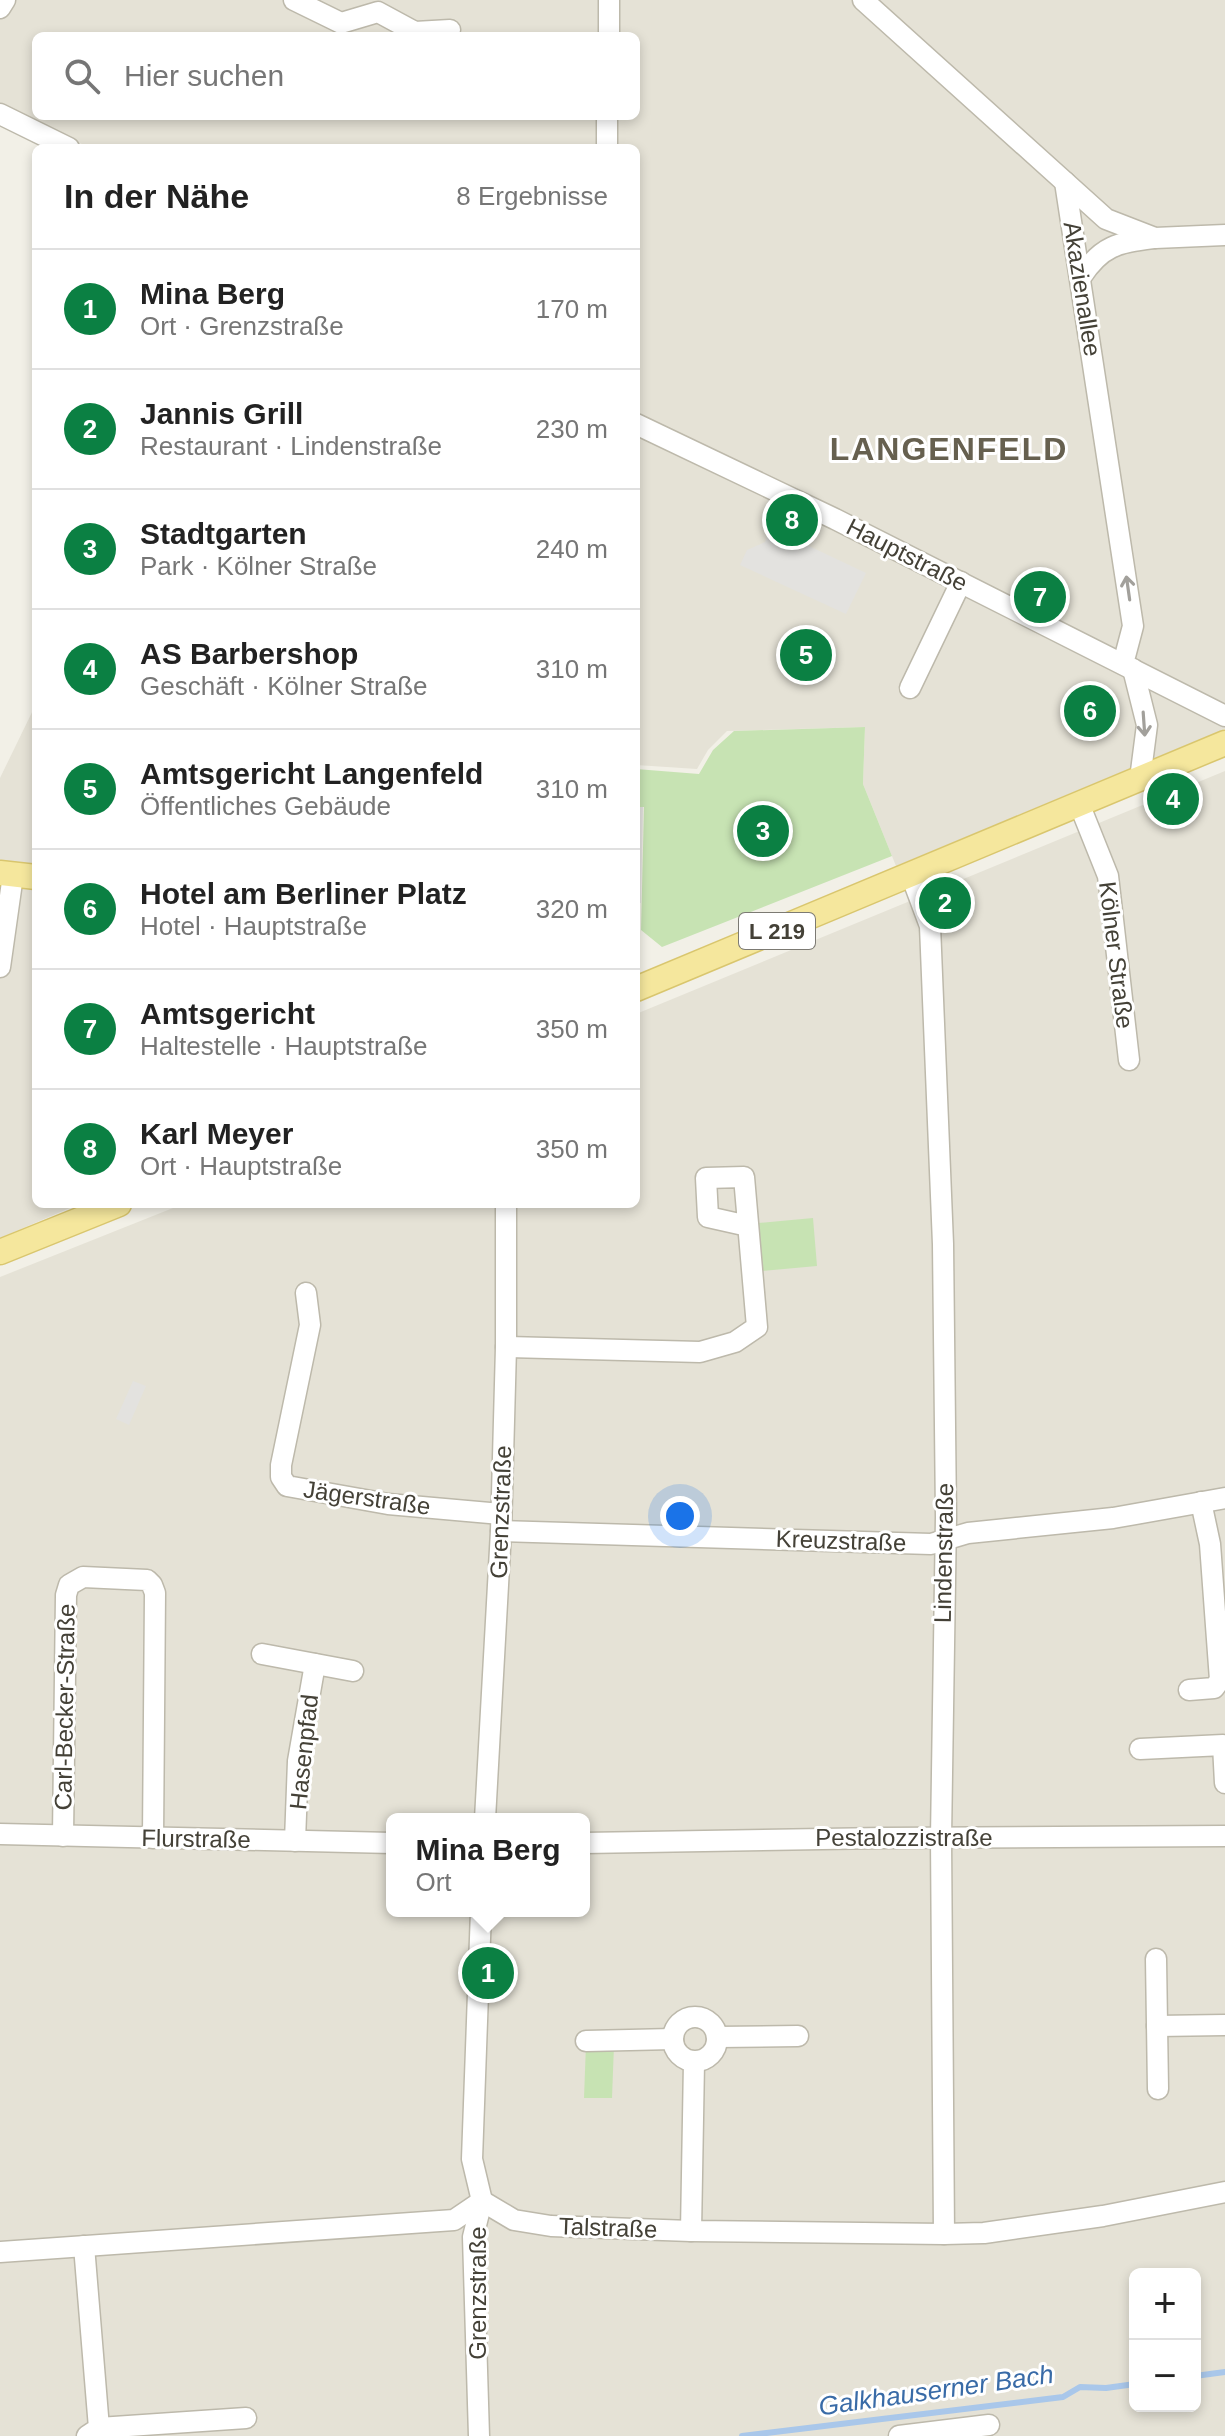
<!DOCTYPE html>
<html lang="de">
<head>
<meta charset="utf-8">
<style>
	:root { --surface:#fff; --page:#f6f6f6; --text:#222; --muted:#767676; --line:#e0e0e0; --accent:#0b8043 }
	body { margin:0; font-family:Helvetica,sans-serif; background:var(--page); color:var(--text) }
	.controls { position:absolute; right:24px; bottom:24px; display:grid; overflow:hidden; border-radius:12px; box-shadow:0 4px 12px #0003 }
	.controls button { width:72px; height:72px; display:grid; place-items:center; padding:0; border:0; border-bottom:2px solid var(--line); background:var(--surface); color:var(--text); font:40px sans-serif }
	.you { position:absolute; left:680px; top:1516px; width:28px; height:28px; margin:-20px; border:6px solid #fff; border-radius:50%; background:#1a73e8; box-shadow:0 0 0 12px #1a73e833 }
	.badge { display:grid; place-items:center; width:52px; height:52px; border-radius:50%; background:var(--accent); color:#fff; font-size:26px; font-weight:700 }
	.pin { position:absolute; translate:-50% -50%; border:4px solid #fff; box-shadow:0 2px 8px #0006 }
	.popup { position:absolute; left:386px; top:1813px; width:204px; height:104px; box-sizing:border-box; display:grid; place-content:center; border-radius:12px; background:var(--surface); filter:drop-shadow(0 2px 6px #0005); font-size:26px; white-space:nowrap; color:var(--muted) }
	.popup b { font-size:30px; color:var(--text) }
	.popup::after { content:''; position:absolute; left:50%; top:100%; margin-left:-16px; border:16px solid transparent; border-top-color:var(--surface) }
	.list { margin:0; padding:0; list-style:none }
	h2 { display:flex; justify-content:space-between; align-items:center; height:104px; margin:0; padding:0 32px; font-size:34px }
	h2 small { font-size:26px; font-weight:400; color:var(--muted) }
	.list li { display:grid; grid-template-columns:52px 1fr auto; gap:24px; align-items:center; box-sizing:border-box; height:120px; padding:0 32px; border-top:2px solid var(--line) }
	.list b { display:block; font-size:30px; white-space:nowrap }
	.list p { margin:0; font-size:26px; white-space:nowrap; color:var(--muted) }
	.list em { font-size:26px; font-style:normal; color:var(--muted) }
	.icon { flex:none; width:44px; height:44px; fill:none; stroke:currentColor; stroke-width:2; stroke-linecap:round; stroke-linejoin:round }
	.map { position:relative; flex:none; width:1225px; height:2436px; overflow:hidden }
	.search { position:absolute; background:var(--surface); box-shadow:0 4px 12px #0003; left:32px; top:32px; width:608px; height:88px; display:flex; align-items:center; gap:20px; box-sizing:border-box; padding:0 28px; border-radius:12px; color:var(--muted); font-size:30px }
	.panel { position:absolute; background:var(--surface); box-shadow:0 4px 12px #0003; left:32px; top:144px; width:608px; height:1064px; border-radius:12px }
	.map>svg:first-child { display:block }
</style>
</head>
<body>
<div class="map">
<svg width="1225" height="2436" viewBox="0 0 1225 2436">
	<rect width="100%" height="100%" fill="#f2f0e7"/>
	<!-- residential -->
	<g fill="#e5e2d6" fill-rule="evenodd">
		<path d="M0 0H1225V729L896 866 863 784 865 727 727 731 708 750 697 769 636 765V148H90L0 104ZM36 36H636V116H36Z"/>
		<path d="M36 704V1204H79L0 1238V778Z"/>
		<path d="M1225 771V2436H0V1277L183 1204H636V1014ZM392 1819H584V1911H392ZM1135 2274H1195V2406H1135Z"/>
	</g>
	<!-- green -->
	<g fill="#c7e3b3">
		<path d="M865 727 863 784 892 856 662 947 641 930 644 807H636V769L699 774 713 750 734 731Z"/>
		<path d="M813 1218 817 1266 762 1271 758 1223Z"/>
		<path d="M586 2044 614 2045 612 2098H584Z"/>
	</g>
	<!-- parking -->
	<g fill="#e3e2df">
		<path d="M771 528 866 573 846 614 740 565 747 550 765 542Z"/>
		<path d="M636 807H643L641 903H636Z"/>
		<path d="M133 1381 146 1386 129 1425 116 1419Z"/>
	</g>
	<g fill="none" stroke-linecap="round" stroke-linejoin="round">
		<!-- stream -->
		<g stroke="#a9c7ea" stroke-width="6">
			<path d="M1195 2376 1225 2372"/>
			<path d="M742 2436 1063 2397 1080 2387 1106 2388 1135 2384"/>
		</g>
		<!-- minor casing -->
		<g stroke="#bdb9ab" stroke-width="23">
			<g id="minor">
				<path d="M294 0 341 23 378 12 415 32 450 30"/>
				<path d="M863 0 1106 219 1155 238 1225 235"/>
				<path d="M0 8 5 0"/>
				<path d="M609 36V0"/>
				<path d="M0 114 69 148"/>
				<path d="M607 148V116"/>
				<path d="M1065 182 1133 626 1123 664"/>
				<path d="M1081 277C1102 245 1118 243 1154 238"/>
				<path d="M636 424 835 519 1225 716"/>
				<path d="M1133 669 1147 725 1140 779"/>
				<path d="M910 688 961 582"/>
				<path d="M1080 806 1108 876 1129 1060"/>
				<path d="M911 875 930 926 943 1244 946 1517 941 1838 944 2234"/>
				<path d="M0 967 13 875"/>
				<path d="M306 1293 310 1325 281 1465V1477L287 1486 388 1504 501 1514"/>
				<path d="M506 1347 700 1352 735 1342 757 1327 744 1177 706 1178 708 1217 748 1226"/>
				<path d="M501 1531 931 1544 968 1533 1113 1518 1225 1498"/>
				<path d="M262 1654 353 1671"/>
				<path d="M1189 1690 1214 1688 1220 1680 1210 1544 1201 1502"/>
				<path d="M1140 1749 1223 1745 1225 1783"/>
				<path d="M485 1819 501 1531 506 1347V1204"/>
				<path d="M0 1834 392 1843"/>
				<path d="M63 1836 66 1595 69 1585 83 1577 147 1580 152 1585 155 1593 153 1838"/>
				<path d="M295 1841 298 1761 315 1664"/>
				<path d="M584 1843 883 1838 1225 1836"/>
				<path d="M1156 1959 1158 2089"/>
				<circle cx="695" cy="2039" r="22"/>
				<path d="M1157 2026 1225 2025"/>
				<path d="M717 2037 798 2036"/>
				<path d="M586 2041 673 2039"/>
				<path d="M691 2231 694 2062"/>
				<path d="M84 2246 99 2428 87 2436"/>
				<path d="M0 2252 454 2220 482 2201 514 2220 551 2226 691 2231 944 2234 984 2233 1103 2216 1225 2192"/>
				<path d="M99 2428 246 2418"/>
				<path d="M479 2436 473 2237 482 2201 472 2159 481 1911"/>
				<path d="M899 2436 989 2425"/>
			</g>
		</g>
		<!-- major casing -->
		<g stroke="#d9c66e" stroke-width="27">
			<g id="major">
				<path d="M0 873 36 877"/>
				<path d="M636 989 1225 743"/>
				<path d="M0 1252 119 1204"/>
			</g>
		</g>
		<!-- minor -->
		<use href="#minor" stroke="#fff" stroke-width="20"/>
		<!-- major -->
		<use href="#major" stroke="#f5e79d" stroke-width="24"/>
	</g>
	<!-- one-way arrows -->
	<defs><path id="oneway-shaft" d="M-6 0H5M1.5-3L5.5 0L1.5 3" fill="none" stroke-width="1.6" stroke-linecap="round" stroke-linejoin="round" transform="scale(2)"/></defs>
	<g stroke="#a2a09b">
		<use href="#oneway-shaft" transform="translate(1128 588) rotate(-98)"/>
		<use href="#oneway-shaft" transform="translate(1144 724) rotate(86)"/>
	</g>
	<g text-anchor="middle" stroke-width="6" stroke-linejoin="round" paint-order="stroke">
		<!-- shield labels -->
		<rect fill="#fff" stroke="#7c7a73" stroke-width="2" x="739" y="913" width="76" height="36" rx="6"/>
		<g font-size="22" font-weight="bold" fill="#444137">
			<text x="777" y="939">L 219</text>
		</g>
		<!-- street labels -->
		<g font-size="24" fill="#444137" stroke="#fff">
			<text transform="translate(1082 289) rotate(81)" y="8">Akazienallee</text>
			<text transform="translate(907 555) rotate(27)" y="8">Hauptstraße</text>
			<text transform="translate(1116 955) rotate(83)" y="8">Kölner Straße</text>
			<text transform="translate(367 1498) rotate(8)" y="8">Jägerstraße</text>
			<text transform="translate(501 1512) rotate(-88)" y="8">Grenzstraße</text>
			<text transform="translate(841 1541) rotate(2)" y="8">Kreuzstraße</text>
			<text transform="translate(944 1553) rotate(-89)" y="8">Lindenstraße</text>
			<text transform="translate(65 1707) rotate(-89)" y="8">Carl-Becker-Straße</text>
			<text transform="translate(304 1752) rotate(-84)" y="8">Hasenpfad</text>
			<text x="904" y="1846">Pestalozzistraße</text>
			<text transform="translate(196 1839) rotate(1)" y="8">Flurstraße</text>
			<text transform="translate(608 2228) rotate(2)" y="8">Talstraße</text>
			<text transform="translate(478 2293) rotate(-90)" y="8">Grenzstraße</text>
		</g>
		<!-- water labels -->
		<g font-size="26" font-style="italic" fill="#396ba7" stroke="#fff">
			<text transform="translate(936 2390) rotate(-8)" y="9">Galkhauserner Bach</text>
		</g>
		<!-- district labels -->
		<g font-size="32" font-weight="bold" letter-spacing="2" fill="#66604f" stroke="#fff">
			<text x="949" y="460">LANGENFELD</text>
		</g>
	</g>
</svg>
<div class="controls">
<button>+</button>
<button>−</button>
</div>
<div class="you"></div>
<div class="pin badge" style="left:488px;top:1973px">1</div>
<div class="popup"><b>Mina Berg</b>Ort</div>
<div class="pin badge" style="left:945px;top:903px">2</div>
<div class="pin badge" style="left:763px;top:831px">3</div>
<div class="pin badge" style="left:1173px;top:799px">4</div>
<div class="pin badge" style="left:806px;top:655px">5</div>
<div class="pin badge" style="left:1090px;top:711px">6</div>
<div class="pin badge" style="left:1040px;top:597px">7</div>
<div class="pin badge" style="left:792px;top:520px">8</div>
<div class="search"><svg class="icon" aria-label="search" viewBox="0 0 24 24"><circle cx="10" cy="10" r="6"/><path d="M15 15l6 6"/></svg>Hier suchen</div>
<section class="panel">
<h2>In der Nähe<small>8 Ergebnisse</small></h2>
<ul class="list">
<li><span class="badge">1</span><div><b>Mina Berg</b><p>Ort · Grenzstraße</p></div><em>170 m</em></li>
<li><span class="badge">2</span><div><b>Jannis Grill</b><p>Restaurant · Lindenstraße</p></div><em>230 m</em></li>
<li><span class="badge">3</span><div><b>Stadtgarten</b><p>Park · Kölner Straße</p></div><em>240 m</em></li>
<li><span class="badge">4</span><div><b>AS Barbershop</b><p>Geschäft · Kölner Straße</p></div><em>310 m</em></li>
<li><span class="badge">5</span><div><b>Amtsgericht Langenfeld</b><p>Öffentliches Gebäude</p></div><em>310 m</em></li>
<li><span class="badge">6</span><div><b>Hotel am Berliner Platz</b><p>Hotel · Hauptstraße</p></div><em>320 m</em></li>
<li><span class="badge">7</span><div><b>Amtsgericht</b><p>Haltestelle · Hauptstraße</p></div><em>350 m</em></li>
<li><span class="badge">8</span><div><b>Karl Meyer</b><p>Ort · Hauptstraße</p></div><em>350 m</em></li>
</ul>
</section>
</div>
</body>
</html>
